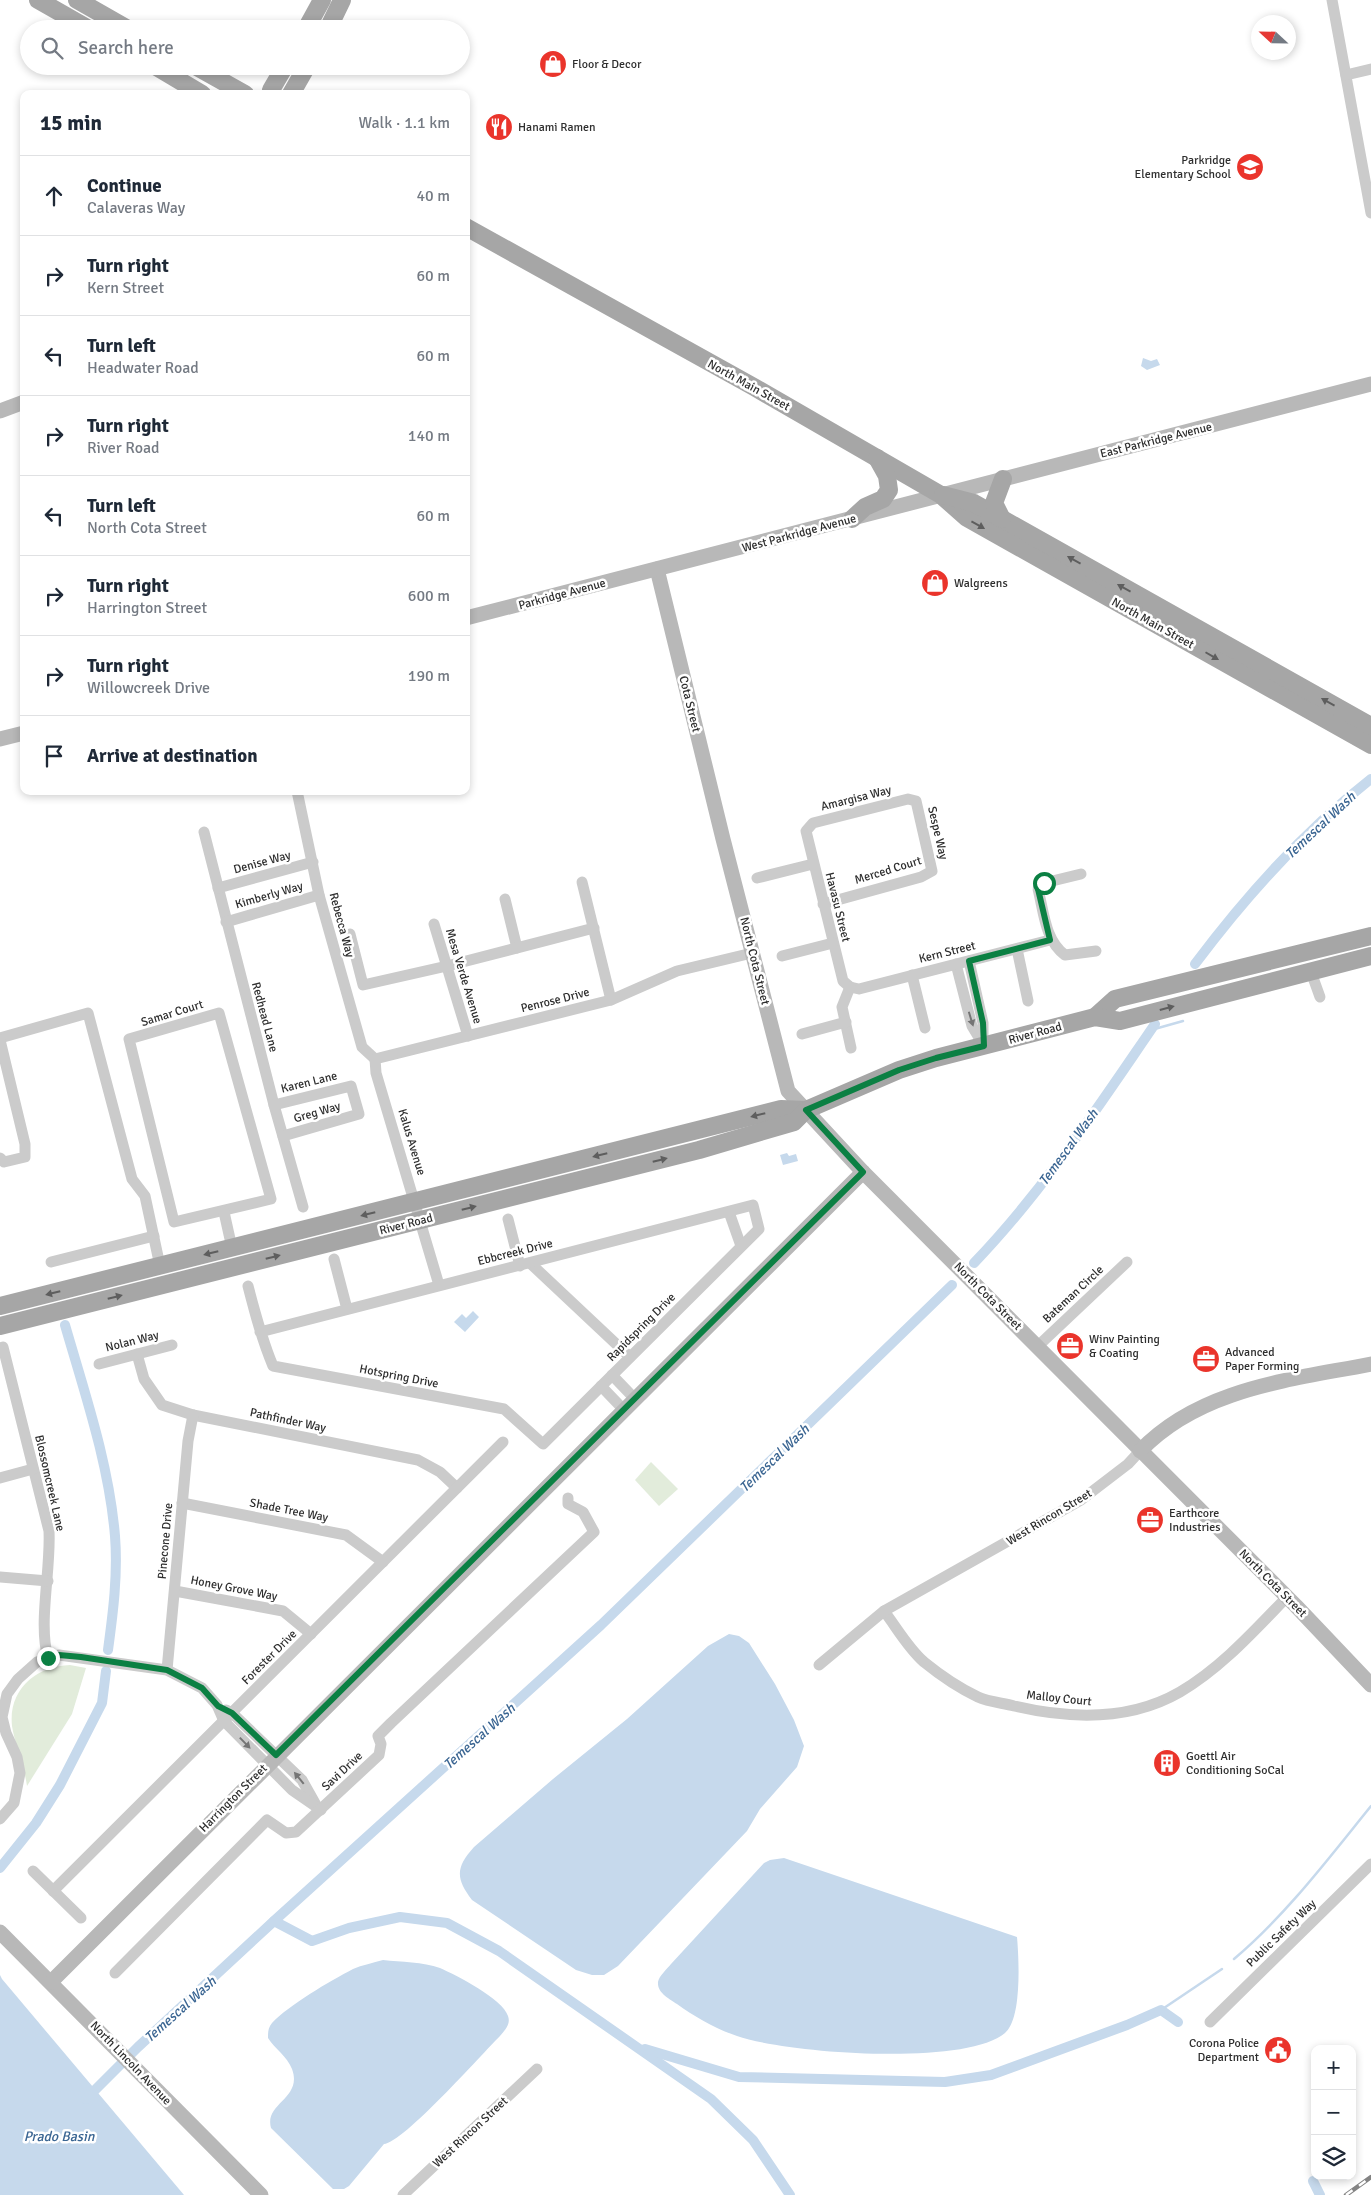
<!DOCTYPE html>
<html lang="en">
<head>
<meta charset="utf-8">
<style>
	:root { --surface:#fff; --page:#f2f2f3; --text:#1f2937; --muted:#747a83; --line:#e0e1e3 }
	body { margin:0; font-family:Signika,sans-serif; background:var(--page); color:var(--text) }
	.controls { position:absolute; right:15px; bottom:15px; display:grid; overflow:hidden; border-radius:10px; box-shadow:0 2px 8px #0003 }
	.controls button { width:45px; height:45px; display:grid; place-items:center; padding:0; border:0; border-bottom:1px solid var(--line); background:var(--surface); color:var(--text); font:25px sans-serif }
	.compass { position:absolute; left:1251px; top:15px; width:45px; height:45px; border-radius:50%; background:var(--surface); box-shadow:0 2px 8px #0003; rotate:292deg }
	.stop { position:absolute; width:15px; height:15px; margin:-11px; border:4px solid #0b8043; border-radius:50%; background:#fff }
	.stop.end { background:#0b8043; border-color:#fff; box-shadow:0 1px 5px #0008 }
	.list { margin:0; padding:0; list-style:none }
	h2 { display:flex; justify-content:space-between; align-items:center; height:65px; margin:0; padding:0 20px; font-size:21px }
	h2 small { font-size:16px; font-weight:400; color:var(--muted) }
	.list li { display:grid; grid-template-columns:32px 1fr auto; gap:15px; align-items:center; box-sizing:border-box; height:80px; padding:0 20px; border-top:1px solid var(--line) }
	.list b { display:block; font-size:19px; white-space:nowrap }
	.list p { margin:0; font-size:16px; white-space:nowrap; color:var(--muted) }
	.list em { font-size:16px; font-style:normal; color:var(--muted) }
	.icon { flex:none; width:28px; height:28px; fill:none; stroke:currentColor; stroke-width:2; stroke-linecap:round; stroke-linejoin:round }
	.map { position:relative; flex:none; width:1371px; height:2195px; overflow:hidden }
	.search { position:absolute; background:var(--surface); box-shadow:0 2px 8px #0003; left:20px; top:20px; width:450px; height:55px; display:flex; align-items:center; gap:12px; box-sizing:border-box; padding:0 18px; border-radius:28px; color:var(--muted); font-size:19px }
	.panel { position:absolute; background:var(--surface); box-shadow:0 2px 8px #0003; left:20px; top:90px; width:450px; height:705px; border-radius:10px }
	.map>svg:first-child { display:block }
</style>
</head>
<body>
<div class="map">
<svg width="1371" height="2195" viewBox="0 0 1371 2195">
	<rect width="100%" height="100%" fill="#fff"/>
	<!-- green -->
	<g fill="#e2ecdb">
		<path d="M651 1462 678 1489 659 1506 635 1480Z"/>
		<path d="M70 1665 86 1668 72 1714 27 1786C24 1765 15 1745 12 1726 8 1689 37 1666 70 1665Z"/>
	</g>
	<!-- water -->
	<g fill="#c6d9ec">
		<path d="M1143 358 1151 361 1157 359 1160 365 1147 370 1141 366Z"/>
		<path d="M787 1153 789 1156 796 1154 798 1161 783 1165 780 1155Z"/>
		<path d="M473 1311 479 1317 465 1332 454 1322 462 1314 466 1318Z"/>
		<path d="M729 1634 739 1636 749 1643 775 1684 794 1720 804 1746 797 1767 760 1809 747 1831 618 1966 604 1975H592L576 1970 472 1900C456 1879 455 1868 474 1847L553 1779 627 1719 708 1646Z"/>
		<path d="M784 1858 1017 1937C1019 1959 1022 2019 1005 2033 965 2067 785 2053 737 2036 716 2029 695 2017 677 2004 670 1999 657 1993 658 1982 659 1976 667 1969 671 1964L764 1863 770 1860Z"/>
		<path d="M383 1960C401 1962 423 1962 440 1968 456 1975 503 1999 508 2016 511 2024 505 2030 500 2036 481 2055 403 2143 384 2144L349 2186 344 2189H333L271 2128C264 2103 303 2099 292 2069 287 2056 275 2049 268 2038 268 2032 268 2028 272 2023 289 2005 330 1981 353 1969 362 1965 373 1963 383 1960Z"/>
		<path d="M0 1975 2 1979 184 2195H0Z"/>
	</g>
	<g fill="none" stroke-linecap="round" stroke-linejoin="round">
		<!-- stream -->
		<g stroke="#c6d9ec" stroke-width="2.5">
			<path d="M1151 1030 1183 1021"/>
			<path d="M1234 1959C1286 1915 1328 1859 1371 1806"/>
			<path d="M1161 2010 1222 1969"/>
		</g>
		<!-- canal -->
		<g stroke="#c6d9ec" stroke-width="10">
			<path d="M1195 964C1246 896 1303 832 1371 779"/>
			<path d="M974 1263C1044 1190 1098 1107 1155 1024"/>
			<path d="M65 1325C85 1394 109 1464 115 1536 118 1575 113 1613 108 1650"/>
			<path d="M0 1868 36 1823 60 1785 102 1703 106 1671"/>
			<path d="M274 1921 312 1941 349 1928 400 1917 447 1923 499 1951 711 2099 753 2140 790 2195"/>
			<path d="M645 2049 739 2077 945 2082 991 2075 1127 2025 1161 2010 1178 2022"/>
			<path d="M86 2099 138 2047 274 1921 601 1625 952 1285"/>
			<path d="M1313 2181 1320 2195"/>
		</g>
		<!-- street -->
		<g stroke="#cbcbcb" stroke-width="11">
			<path d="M1332 0 1371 213"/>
			<path d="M1346 75 1371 69"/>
			<path d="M297 791 319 895 362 1047 375 1059"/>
			<path d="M204 832 274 1105 303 1207"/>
			<path d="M1081 874 1044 883 1038 889C1044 913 1045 940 1065 955L1096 951"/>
			<path d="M757 878 813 864"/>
			<path d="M582 882 611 1000"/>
			<path d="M218 888 313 862"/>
			<path d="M505 899 517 948"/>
			<path d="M823 904 921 877 932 871 916 801 908 799 813 823 806 831 843 981 850 987"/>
			<path d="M226 922 319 895"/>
			<path d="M434 924 468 1036"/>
			<path d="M350 934 363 985 447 966 594 928"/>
			<path d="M1017 949 1028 1001"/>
			<path d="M782 956 833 943"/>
			<path d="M969 961 983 1023V1044"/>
			<path d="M956 964 972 1026 984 1046"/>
			<path d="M1311 972 1320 997"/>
			<path d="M912 975 925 1028"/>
			<path d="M850 987 859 989 1050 940"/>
			<path d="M850 987 842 1007 851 1048"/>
			<path d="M219 1013 271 1199 174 1222 129 1039Z"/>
			<path d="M802 1034 846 1022"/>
			<path d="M0 1038 88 1013 132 1179 145 1196 160 1266"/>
			<path d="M0 1040 25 1144V1157L4 1162 0 1158"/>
			<path d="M274 1105 351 1086 359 1114 283 1136"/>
			<path d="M224 1212 232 1248"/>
			<path d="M729 1212 741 1246"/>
			<path d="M508 1219 520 1266"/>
			<path d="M334 1259 347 1309"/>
			<path d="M51 1262 154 1236"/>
			<path d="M530 1263 630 1357"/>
			<path d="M439 1285 376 1073 375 1059 611 1000 677 971 752 953"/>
			<path d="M248 1286C255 1313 262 1340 273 1366L504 1409 543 1444 759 1229 753 1205 260 1332"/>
			<path d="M1038 1346 1127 1262"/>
			<path d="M3 1347 49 1531C51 1570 38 1624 48 1658"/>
			<path d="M137 1354 144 1379 162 1405 193 1415 418 1460 440 1472 457 1488"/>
			<path d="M99 1364 172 1345"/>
			<path d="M612 1375 635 1399"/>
			<path d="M601 1386 624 1410"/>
			<path d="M0 1478 33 1469"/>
			<path d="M182 1503 346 1535 383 1562"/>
			<path d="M0 1577 48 1581"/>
			<path d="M175 1591 283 1611 311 1634"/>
			<path d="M884 1611C897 1628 908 1648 924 1662 940 1675 959 1688 978 1697 989 1702 1003 1703 1014 1706 1069 1719 1130 1721 1180 1692 1221 1668 1254 1631 1287 1597"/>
			<path d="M819 1665 884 1611 1081 1500 1128 1464 1140 1451"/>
			<path d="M167 1670 188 1441 193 1415"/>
			<path d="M226 1710 232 1713 302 1780 316 1805"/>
			<path d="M0 1819 14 1803 20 1773 17 1757 6 1733 2 1717 7 1694 18 1679 37 1662 59 1655 167 1670 202 1688 217 1705 224 1721 292 1790 321 1810"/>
			<path d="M33 1871 81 1918"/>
			<path d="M53 1891 503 1442"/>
			<path d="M115 1973 267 1820 286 1833 296 1832 379 1755 381 1744 378 1736 391 1723 594 1532 583 1512 568 1504V1498"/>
			<path d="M1210 2022 1371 1864"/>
			<path d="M403 2195 537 2069"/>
		</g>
		<!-- secondary -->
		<g stroke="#b8b8b8" stroke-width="15">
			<path d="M0 411 24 402"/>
			<path d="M657 569 723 839 788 1091 863 1172 1296 1606 1371 1685"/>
			<path d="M466 618 1371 384"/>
			<path d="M0 739 24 733"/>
			<path d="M1140 1451C1200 1388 1291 1380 1371 1364"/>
			<path d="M0 1932 261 2195"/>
			<path d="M51 1982 863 1172"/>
		</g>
		<!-- primary -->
		<g stroke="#a6a6a6" stroke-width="18">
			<path d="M38 0 89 29"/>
			<path d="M77 0 128 29"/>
			<path d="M306 29 322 0"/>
			<path d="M328 29 342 0"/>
			<path d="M155 66 202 94"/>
			<path d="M195 66 245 94"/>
			<path d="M272 94 271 90 285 66"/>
			<path d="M291 94 307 66"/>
			<path d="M466 227 754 387 941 495 967 518 1371 745"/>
			<path d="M943 495 974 503 1371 726"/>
			<path d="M852 519 865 507 883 499 889 490 887 476 877 458"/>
			<path d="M1002 519 994 503 1003 479"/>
			<path d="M1095 1017 1115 999 1371 936"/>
			<path d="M0 1306 781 1109 806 1110 899 1070 936 1058 1095 1017 1120 1021 1371 956"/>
			<path d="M0 1326 699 1150 794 1122 806 1110"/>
		</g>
		<!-- rail casing -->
		<g stroke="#838383" stroke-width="4.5">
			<path id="rail" d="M1346 2195 1371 2177"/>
		</g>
		<!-- rail -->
		<use href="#rail" stroke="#fff" stroke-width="2.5" stroke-dasharray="8" stroke-linecap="butt"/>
	</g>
	<!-- one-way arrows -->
	<defs><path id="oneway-solid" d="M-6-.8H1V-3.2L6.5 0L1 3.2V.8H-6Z" transform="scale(1.25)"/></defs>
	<g fill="#5e5e5e">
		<use href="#oneway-solid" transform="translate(978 525) rotate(29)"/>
		<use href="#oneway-solid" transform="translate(1074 560) rotate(-151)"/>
		<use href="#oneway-solid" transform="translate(1124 588) rotate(-151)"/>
		<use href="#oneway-solid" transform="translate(1212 656) rotate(30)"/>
		<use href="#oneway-solid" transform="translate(1328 702) rotate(-151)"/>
		<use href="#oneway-solid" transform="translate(1167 1008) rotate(-15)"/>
		<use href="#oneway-solid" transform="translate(758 1115) rotate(166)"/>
		<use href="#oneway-solid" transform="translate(600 1155) rotate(166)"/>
		<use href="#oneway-solid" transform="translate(660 1160) rotate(-14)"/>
		<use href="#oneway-solid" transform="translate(469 1208) rotate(-14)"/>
		<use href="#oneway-solid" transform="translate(368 1214) rotate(166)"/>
		<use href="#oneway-solid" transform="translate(211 1253) rotate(166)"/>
		<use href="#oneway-solid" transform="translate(273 1257) rotate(-14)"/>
		<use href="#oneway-solid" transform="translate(53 1293) rotate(166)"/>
		<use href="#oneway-solid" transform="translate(115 1297) rotate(-14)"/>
	</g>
	<g fill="#757575">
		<use href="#oneway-solid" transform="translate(971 1019) rotate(73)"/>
		<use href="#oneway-solid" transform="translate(245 1743) rotate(46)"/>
		<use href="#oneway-solid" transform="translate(299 1778) rotate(-129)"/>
	</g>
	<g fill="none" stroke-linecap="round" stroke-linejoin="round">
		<!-- route -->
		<path stroke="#0b8043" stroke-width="6" d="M48 1658 59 1655 81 1657 167 1670 202 1688 218 1706 232 1713 276 1755 863 1172 806 1110 899 1070 936 1058 984 1046 983 1023 969 961 1050 940 1038 889 1044 883"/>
	</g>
	<!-- icons -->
	<defs>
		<g id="shop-disc" transform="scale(1.4375)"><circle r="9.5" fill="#ea342b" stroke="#fff"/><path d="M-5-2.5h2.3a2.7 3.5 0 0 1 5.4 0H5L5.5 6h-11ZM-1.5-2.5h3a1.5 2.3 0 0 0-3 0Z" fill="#fff"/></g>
		<g id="restaurant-disc" transform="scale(1.4375)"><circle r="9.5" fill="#ea342b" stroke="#fff"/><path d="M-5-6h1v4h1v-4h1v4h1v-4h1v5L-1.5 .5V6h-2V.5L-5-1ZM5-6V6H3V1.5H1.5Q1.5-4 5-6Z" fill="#fff"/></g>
		<g id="school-disc" transform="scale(1.4375)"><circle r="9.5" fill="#ea342b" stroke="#fff"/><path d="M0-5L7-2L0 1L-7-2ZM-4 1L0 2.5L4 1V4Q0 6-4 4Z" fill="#fff"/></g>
		<g id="office-disc" transform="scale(1.4375)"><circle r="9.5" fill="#ea342b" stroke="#fff"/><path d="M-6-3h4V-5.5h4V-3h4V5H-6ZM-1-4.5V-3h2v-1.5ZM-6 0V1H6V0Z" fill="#fff"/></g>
		<g id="building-disc" transform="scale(1.4375)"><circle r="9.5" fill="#ea342b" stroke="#fff"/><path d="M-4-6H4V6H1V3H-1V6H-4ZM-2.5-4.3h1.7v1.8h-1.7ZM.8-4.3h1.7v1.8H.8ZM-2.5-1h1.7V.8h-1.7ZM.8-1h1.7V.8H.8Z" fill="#fff"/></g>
		<g id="civic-disc" transform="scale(1.4375)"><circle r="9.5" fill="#ea342b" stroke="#fff"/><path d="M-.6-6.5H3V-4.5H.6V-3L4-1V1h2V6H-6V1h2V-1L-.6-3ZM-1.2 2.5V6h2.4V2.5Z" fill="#fff"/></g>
	</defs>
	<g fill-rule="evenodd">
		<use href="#shop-disc" x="553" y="64"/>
		<use href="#restaurant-disc" x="499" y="127"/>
		<use href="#school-disc" x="1250" y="167"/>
		<use href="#shop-disc" x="935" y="583"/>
		<use href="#office-disc" x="1070" y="1346"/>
		<use href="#office-disc" x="1206" y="1359"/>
		<use href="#office-disc" x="1150" y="1520"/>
		<use href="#building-disc" x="1167" y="1763"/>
		<use href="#civic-disc" x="1278" y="2050"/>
	</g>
	<g text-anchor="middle" stroke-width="5" stroke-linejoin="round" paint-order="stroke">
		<!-- poi labels -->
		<g font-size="12" fill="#2e2e2e" stroke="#fff" text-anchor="start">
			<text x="572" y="68">Floor &amp; Decor</text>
			<text x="518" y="131">Hanami Ramen</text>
			<text x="1231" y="164" text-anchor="end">Parkridge<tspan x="1231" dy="14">Elementary School</tspan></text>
			<text x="954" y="587">Walgreens</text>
			<text x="1089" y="1343">Winv Painting<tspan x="1089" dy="14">&amp; Coating</tspan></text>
			<text x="1225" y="1356">Advanced<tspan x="1225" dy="14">Paper Forming</tspan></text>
			<text x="1169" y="1517">Earthcore<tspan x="1169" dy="14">Industries</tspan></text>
			<text x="1186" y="1760">Goettl Air<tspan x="1186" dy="14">Conditioning SoCal</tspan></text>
			<text x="1259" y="2047" text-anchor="end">Corona Police<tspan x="1259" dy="14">Department</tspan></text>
		</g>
		<!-- street labels -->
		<g font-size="12" fill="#2e2e2e" stroke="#fff">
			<text transform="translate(749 385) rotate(29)" y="4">North Main Street</text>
			<text transform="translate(1156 440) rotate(-14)" y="4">East Parkridge Avenue</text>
			<text transform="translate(799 533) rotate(-15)" y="4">West Parkridge Avenue</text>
			<text transform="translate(562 594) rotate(-15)" y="4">Parkridge Avenue</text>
			<text transform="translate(1153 623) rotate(29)" y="4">North Main Street</text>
			<text transform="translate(690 704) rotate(76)" y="4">Cota Street</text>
			<text transform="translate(856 798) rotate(-14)" y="4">Amargisa Way</text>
			<text transform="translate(938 833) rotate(77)" y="4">Sespe Way</text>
			<text transform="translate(262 862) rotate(-15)" y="4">Denise Way</text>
			<text transform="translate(888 870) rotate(-17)" y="4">Merced Court</text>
			<text transform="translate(269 895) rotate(-16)" y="4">Kimberly Way</text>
			<text transform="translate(838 907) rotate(76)" y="4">Havasu Street</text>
			<text transform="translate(342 925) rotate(75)" y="4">Rebecca Way</text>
			<text transform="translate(947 952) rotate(-14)" y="4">Kern Street</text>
			<text transform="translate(755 961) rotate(76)" y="4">North Cota Street</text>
			<text transform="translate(464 976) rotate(73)" y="4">Mesa Verde Avenue</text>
			<text transform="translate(555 1000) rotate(-14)" y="4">Penrose Drive</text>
			<text transform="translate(172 1013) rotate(-17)" y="4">Samar Court</text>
			<text transform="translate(265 1017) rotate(75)" y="4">Redhead Lane</text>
			<text transform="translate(1035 1033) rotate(-15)" y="4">River Road</text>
			<text transform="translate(309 1082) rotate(-14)" y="4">Karen Lane</text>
			<text transform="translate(317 1112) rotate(-16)" y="4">Greg Way</text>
			<text transform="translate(412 1142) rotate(73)" y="4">Kalus Avenue</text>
			<text transform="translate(406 1224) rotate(-14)" y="4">River Road</text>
			<text transform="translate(515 1252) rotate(-14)" y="4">Ebbcreek Drive</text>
			<text transform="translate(1073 1294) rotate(-43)" y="4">Bateman Circle</text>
			<text transform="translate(988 1296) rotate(45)" y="4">North Cota Street</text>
			<text transform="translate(641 1327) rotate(-45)" y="4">Rapidspring Drive</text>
			<text transform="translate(132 1341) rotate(-14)" y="4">Nolan Way</text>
			<text transform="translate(399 1376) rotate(11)" y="4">Hotspring Drive</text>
			<text transform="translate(288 1420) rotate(12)" y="4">Pathfinder Way</text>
			<text transform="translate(50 1483) rotate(77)" y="4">Blossomcreek Lane</text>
			<text transform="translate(289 1510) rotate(11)" y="4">Shade Tree Way</text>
			<text transform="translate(1049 1517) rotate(-31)" y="4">West Rincon Street</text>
			<text transform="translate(165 1541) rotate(-85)" y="4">Pinecone Drive</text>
			<text transform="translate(1273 1583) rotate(45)" y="4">North Cota Street</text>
			<text transform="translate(234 1588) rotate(11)" y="4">Honey Grove Way</text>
			<text transform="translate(269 1657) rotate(-45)" y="4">Forester Drive</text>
			<text transform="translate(1059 1698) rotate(6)" y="4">Malloy Court</text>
			<text transform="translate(342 1771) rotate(-43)" y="4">Savi Drive</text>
			<text transform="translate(233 1798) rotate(-45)" y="4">Harrington Street</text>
			<text transform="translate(1281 1933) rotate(-44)" y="4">Public Safety Way</text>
			<text transform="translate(131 2063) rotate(46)" y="4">North Lincoln Avenue</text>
			<text transform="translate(470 2132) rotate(-43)" y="4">West Rincon Street</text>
		</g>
		<!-- water labels -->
		<g font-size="14" font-style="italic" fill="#3a6592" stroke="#fff">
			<text transform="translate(1320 825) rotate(-43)" y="5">Temescal Wash</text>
			<text transform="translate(1068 1147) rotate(-54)" y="5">Temescal Wash</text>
			<text transform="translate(774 1458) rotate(-44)" y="5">Temescal Wash</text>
			<text transform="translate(479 1736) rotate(-42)" y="5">Temescal Wash</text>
			<text transform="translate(180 2009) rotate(-42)" y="5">Temescal Wash</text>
			<text x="59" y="2141">Prado Basin</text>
		</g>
	</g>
</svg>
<div class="controls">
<button>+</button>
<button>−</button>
<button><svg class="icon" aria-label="layers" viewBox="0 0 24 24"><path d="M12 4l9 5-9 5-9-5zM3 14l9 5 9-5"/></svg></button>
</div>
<svg class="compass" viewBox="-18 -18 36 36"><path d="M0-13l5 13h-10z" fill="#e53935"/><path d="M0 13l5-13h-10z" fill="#747a83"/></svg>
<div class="stop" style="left:1044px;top:883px"></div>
<div class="stop end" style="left:48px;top:1658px"></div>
<div class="search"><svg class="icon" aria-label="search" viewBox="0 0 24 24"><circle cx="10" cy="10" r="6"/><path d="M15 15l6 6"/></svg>Search here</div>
<section class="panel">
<h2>15 min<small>Walk · 1.1 km</small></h2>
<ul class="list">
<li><svg class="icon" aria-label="ahead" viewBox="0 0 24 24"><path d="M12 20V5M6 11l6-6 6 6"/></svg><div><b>Continue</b><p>Calaveras Way</p></div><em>40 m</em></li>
<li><svg class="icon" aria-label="right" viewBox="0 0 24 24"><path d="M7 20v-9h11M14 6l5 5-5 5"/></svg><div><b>Turn right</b><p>Kern Street</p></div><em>60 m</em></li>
<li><svg class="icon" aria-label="left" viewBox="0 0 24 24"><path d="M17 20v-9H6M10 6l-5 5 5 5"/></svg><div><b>Turn left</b><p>Headwater Road</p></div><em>60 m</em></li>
<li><svg class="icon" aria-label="right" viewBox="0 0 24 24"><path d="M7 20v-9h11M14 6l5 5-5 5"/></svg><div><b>Turn right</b><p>River Road</p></div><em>140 m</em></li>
<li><svg class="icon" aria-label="left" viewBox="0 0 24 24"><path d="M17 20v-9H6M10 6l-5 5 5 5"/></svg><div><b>Turn left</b><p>North Cota Street</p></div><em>60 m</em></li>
<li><svg class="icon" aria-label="right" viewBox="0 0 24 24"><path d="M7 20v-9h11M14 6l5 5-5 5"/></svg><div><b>Turn right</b><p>Harrington Street</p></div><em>600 m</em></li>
<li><svg class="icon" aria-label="right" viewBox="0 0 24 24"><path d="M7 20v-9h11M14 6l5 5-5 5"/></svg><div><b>Turn right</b><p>Willowcreek Drive</p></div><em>190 m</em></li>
<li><svg class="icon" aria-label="arrive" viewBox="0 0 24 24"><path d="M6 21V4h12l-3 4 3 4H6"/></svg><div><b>Arrive at destination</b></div></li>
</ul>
</section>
</div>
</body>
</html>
